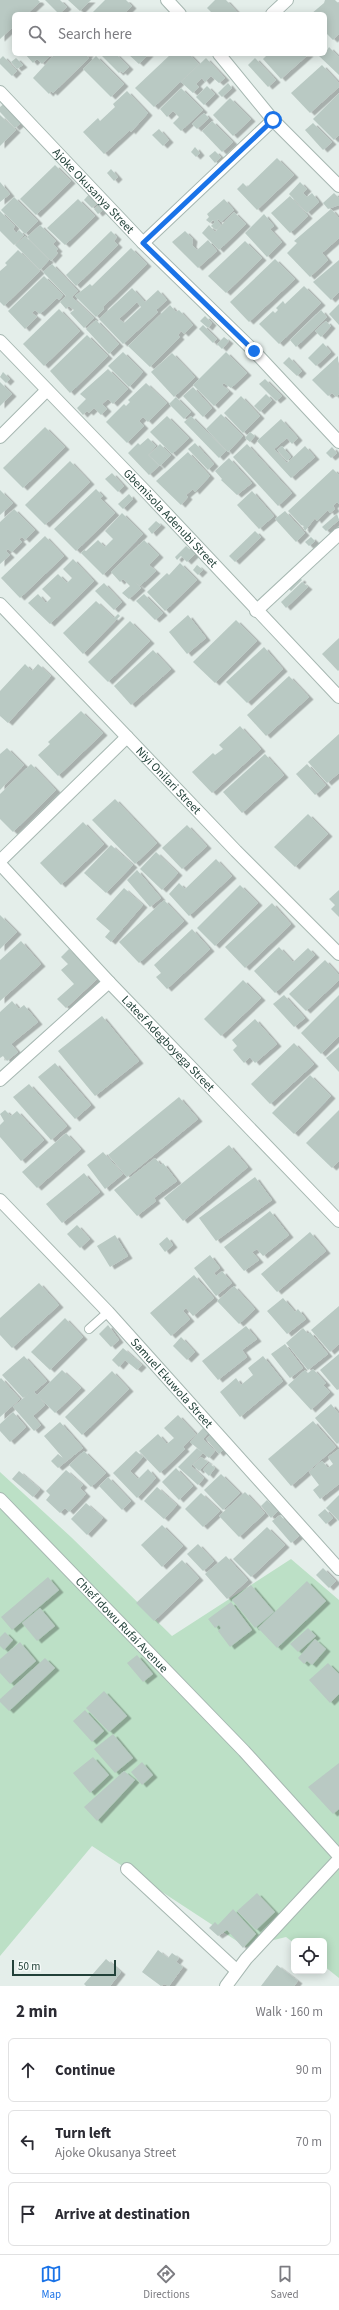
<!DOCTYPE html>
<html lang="en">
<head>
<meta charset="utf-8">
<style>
	:root { --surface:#fff; --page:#f7f7f7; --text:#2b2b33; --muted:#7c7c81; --line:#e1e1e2; --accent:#1a73e8 }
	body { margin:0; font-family:"Source Sans 3",sans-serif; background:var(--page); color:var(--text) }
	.controls { position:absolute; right:12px; bottom:12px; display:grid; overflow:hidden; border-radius:6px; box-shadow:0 2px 10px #0003 }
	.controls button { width:36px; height:36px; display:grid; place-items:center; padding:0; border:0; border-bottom:1px solid var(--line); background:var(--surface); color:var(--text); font:20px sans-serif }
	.scale { position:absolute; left:12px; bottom:10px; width:104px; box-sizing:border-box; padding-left:4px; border:2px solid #224139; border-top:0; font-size:11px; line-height:14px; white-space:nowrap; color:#224139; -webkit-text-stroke:3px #f5faf8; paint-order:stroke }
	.stop { position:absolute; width:12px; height:12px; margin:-9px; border:3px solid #1a73e8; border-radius:50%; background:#fff }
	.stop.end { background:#1a73e8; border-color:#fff; box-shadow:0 1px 4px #0008 }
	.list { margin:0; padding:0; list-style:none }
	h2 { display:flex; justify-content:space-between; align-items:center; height:52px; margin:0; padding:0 16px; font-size:17px }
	h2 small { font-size:13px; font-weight:400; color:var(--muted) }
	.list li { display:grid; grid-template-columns:26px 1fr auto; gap:12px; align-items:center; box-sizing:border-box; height:64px; margin:0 8px 8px; padding:0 8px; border:1px solid var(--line); border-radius:6px }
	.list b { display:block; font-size:15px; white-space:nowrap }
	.list p { margin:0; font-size:13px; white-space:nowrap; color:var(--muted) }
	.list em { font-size:13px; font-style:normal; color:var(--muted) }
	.icon { flex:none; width:22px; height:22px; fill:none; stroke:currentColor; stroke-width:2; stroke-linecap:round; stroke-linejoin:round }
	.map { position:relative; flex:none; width:339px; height:1986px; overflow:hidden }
	.search { position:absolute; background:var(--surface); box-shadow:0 2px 10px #0003; left:12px; right:12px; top:12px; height:44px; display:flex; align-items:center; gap:10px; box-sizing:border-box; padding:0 14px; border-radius:6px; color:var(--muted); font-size:15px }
	.sheet { height:268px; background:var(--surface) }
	nav { display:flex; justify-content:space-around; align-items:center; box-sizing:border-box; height:56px; border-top:1px solid var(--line); background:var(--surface); font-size:11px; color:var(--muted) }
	nav a { display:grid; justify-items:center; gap:2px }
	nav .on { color:var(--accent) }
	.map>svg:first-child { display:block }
</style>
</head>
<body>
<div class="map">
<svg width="339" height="1986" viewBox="0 0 339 1986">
	<defs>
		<filter id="shadow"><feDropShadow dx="4.5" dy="2.5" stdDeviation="0" flood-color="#0004"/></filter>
	</defs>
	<rect width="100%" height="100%" fill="#e4eeea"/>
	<!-- green -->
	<path fill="#bce0c6" d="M0 1472 71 1537 172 1636 291 1559 339 1600V1978L324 1966V1941H294V1943L286 1937 246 1947 92 1846 0 1956Z"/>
	<!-- building -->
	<g fill="#b9c9c3" fill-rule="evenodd" filter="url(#shadow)">
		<path d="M0 0H38L40 2 27 14H14V26L0 39Z"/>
		<path d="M45 0H60L67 7 59 14Z"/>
		<path d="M68 0H91L80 11Z"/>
		<path d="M105 0H126L132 6 124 14H91Z"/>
		<path d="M215 0H226L239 14H213L207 8Z"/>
		<path d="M325 0H335L339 4V34L333 40 325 32V14H311L324 3Z"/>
		<path d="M329 47 339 57V75L319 56 325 54Z"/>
		<path d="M25 54H52L42 64 37 59 33 63Z"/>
		<path d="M55 54H89L87 56 89 58 53 93 51 91 49 94 33 78Z"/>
		<path d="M100 54H116L129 67 123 73 121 71 119 73Z"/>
		<path d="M128 54H149L139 64Z"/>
		<path d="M171 54H189L199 64 154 107 135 88Z"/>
		<path d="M268 54H309L281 79 263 59Z"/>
		<path d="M3 56 17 71 12 76 0 64V59Z"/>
		<path d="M96 56 124 84 111 97 83 69Z"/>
		<path d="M16 58 23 65 17 69 11 62Z"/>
		<path d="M206 58 225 78 219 83 211 76 205 82 202 78 196 84 199 87 193 93 181 82Z"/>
		<path d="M255 58 276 80 268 87 248 65Z"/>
		<path d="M322 65 339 83V87L310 113 291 93Z"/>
		<path d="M228 83 232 88 222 97 218 93Z"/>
		<path d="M207 86 215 94 204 105 196 97Z"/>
		<path d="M181 88 203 110 181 131 173 123 179 117 173 111 167 117 160 109Z"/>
		<path d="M127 91 148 113 131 132 130 130 104 154 83 132 98 118 100 121 115 107 113 104Z"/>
		<path d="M339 93V135L334 140 313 119Z"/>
		<path d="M230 98 251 119 233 136 213 115Z"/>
		<path d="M6 102 23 121 15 128 0 112V107Z"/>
		<path d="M204 113 209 118 197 129 192 124Z"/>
		<path d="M0 115 16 130 0 146Z"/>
		<path d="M212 121 233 142 222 152 202 131Z"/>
		<path d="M313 123 332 142 323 150 305 130Z"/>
		<path d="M159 129 169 140 163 146 152 135Z"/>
		<path d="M195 147 200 153 196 157 191 152Z"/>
		<path d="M215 151 221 157 215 163 209 156Z"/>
		<path d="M277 158 294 175 257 210 237 189 243 183 247 187Z"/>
		<path d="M55 165 71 181 36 215 20 199Z"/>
		<path d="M111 169 118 177 114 181 107 173Z"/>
		<path d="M0 182 10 194 0 202Z"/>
		<path d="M300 182 307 189 303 193 307 197 312 193 319 202 307 213 289 194Z"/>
		<path d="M91 192 100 201 92 208 84 200Z"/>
		<path d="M334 193 339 198V205L328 209 323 203Z"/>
		<path d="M290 196 308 216 290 233 271 213Z"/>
		<path d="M14 197 38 221 25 234 1 210Z"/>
		<path d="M78 199 95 216 65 245 47 228Z"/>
		<path d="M224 199 234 210 221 222 218 219 217 220 221 225 216 230 211 226 215 222 213 220 210 223 206 220 209 217 207 214Z"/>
		<path d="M99 205 103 210 98 214 94 209Z"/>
		<path d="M331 209 339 218V238L322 253 328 260 310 277 287 253 297 243 294 241Z"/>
		<path d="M0 211 15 226 13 229 16 233 19 230 24 235 14 245 0 231Z"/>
		<path d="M234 212 246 224 219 250 202 233 209 225 215 232Z"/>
		<path d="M264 214 274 226 270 229 282 242 267 257 245 233Z"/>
		<path d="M40 225 56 241 53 244 58 249 56 251 58 253 51 261 27 237Z"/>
		<path d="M111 231 117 237 114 241 118 245 76 286 66 275Z"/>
		<path d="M185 231 193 239 192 245 197 250 208 240 217 251 198 268 172 242Z"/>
		<path d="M25 236 49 260 40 270 15 245Z"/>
		<path d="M245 241 262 258 226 293 208 276Z"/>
		<path d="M131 248 147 264 103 307 104 309 96 317 75 296 90 284 92 286Z"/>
		<path d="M18 250 40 271 4 306 0 302V271L7 265 5 263Z"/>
		<path d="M275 259 295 279 249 322 230 302Z"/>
		<path d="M339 260V292L331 300 313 282Z"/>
		<path d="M52 264 78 291 72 297 94 318 84 328 70 313 74 310 69 306 66 309 60 302 66 296 43 272Z"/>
		<path d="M44 276 63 295 59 300 57 298 40 314 35 310 32 313 37 317 25 329 8 311Z"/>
		<path d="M304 286 321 303 279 344 259 324 273 311 275 313 278 310 276 308 283 301 285 304Z"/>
		<path d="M132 288 145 302 158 290 167 300 156 310 158 312 123 344 99 319ZM137 302 141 307 124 323 119 319Z"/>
		<path d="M339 304V325L329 314Z"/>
		<path d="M170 305 176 312 179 310 193 325 184 334 181 331 178 335 180 337 150 367 128 346Z"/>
		<path d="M59 309 80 331 44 366 23 344Z"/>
		<path d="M321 310 327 317 296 347 290 340Z"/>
		<path d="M205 316 212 323 208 328 200 321Z"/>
		<path d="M96 320 119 344 109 354 86 329Z"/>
		<path d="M326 321 331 326 321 337 315 331Z"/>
		<path d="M203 325 217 339 213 343 199 329Z"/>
		<path d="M87 335 108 356 70 393 50 371Z"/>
		<path d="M224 337 229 341 222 349 217 344Z"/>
		<path d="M323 343 331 352 316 366 308 358Z"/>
		<path d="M123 352 143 372 129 387 108 366Z"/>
		<path d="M226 352 247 373 231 388 224 383 222 385 229 391 214 406 193 385Z"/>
		<path d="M172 353 195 377 174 397 151 372Z"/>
		<path d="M338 356 339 394 336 397 332 393 328 396 312 380Z"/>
		<path d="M289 357 302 371 297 376 283 363Z"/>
		<path d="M108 369 128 389 113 404 108 399 102 404 107 409 101 415 94 408 89 413 87 411 83 415 77 408 86 399 80 394Z"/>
		<path d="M3 372 10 379 6 383 0 377Z"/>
		<path d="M265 379 282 396 276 401 259 384Z"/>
		<path d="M0 382 12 394 0 406Z"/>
		<path d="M146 383 167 403 148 422 143 417 139 421 144 426 127 443 106 422 124 404 126 406 130 402 128 400Z"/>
		<path d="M193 387 212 408 203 417 183 396Z"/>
		<path d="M266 394 272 400 260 412 254 406Z"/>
		<path d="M241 396 260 416 243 433 224 413Z"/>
		<path d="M176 397 191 412 184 419 169 404Z"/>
		<path d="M221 414 243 436 228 452 206 429Z"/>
		<path d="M167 416 189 438 172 454 150 432Z"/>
		<path d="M191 416 226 451 219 458 184 422Z"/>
		<path d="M281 419 298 438 292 444 287 438 274 449 287 463 305 446 315 457 291 478 257 441Z"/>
		<path d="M45 427 65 447 23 488 3 468Z"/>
		<path d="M250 432 255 436 250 442 245 438Z"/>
		<path d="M148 438 156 446 148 455 159 466 149 475 128 453 138 443 140 445Z"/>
		<path d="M195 443 214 464 208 470 188 449Z"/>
		<path d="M160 444 171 455 160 466 149 455Z"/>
		<path d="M247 444 292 493 278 506 233 457Z"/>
		<path d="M282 446 291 457 287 461 277 450Z"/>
		<path d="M332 447 337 453 331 458 326 453Z"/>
		<path d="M188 452 210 476 195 492 193 489 186 495 188 497 181 505 156 481Z"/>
		<path d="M229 458 252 483 237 495 221 480 222 479 215 471Z"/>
		<path d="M70 461 90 482 45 525 25 505Z"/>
		<path d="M333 469 339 475V504L337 502 333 506 335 509 330 513 328 510 317 521 315 518 305 531 303 527 304 526 301 525 288 511Z"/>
		<path d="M112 473 124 486 118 492 105 479Z"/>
		<path d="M96 489 103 496 100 498 115 513 76 551 54 529Z"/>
		<path d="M0 490 13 503 0 515Z"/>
		<path d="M252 491 274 516 259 529 237 505Z"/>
		<path d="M129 494 133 499 123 509 118 504Z"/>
		<path d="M14 509 35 530 25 540 22 537 19 539 22 542 12 552 8 549 6 551 10 555 0 564V522Z"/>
		<path d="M285 511 305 533 296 542 275 519Z"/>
		<path d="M122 513 143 534 103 575 81 553 84 550 86 551 98 540 105 547 113 539 105 531Z"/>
		<path d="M337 514 339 520 326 531 322 527Z"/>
		<path d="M156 521 161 525 152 534 148 529Z"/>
		<path d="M255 531 261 537 235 562 229 556Z"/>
		<path d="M45 536 64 556 20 598 1 578Z"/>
		<path d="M311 537 315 541 309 546 305 542Z"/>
		<path d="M144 540 159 555 149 565 156 571 140 586 135 582 141 588 129 599 122 593 130 586 123 579 120 582 111 572Z"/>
		<path d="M186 546 195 554 187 562 181 556 177 560 175 557Z"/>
		<path d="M73 559 94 581 50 624 28 603 38 594 46 603 51 598 42 589 58 574 67 583 72 578 63 569Z"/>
		<path d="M180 563 197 580 165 611 147 592 167 573 169 575Z"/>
		<path d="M197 565 203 570 198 575 193 570Z"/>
		<path d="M300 578 302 580 291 591 289 589Z"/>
		<path d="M302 582 308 587 286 608 281 602Z"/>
		<path d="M104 583 122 602 114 610 95 591Z"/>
		<path d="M144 594 163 613 155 620 136 601Z"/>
		<path d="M96 601 114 618 118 614 120 616 83 654 63 633Z"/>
		<path d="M188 615 206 638 187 654 169 632Z"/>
		<path d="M236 620 257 641 215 683 193 662Z"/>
		<path d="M130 621 150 641 108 682 88 662Z"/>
		<path d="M339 638V670L338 671 322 654Z"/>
		<path d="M264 647 283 669 247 703 226 682Z"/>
		<path d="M153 650 171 669 131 705 114 686Z"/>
		<path d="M25 664 32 671 38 664 51 676 8 723 0 716V691Z"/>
		<path d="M289 676 309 697 266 736 247 715Z"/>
		<path d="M81 711 103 733 58 776 38 755 50 744 48 742Z"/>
		<path d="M240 726 261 749 212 793 192 772 213 753 215 755 223 749 219 745Z"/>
		<path d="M339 734V773L327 783 308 762Z"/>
		<path d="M7 748 24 765 0 790V754Z"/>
		<path d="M265 754 284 775 242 813 223 792Z"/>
		<path d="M31 764 56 790 13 832 0 819V794Z"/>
		<path d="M307 764 326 785 315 795 296 774Z"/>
		<path d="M115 799 157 843 135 864 92 820Z"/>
		<path d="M308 814 328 834 295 867 274 847Z"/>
		<path d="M83 822 104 844 61 885 40 863Z"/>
		<path d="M187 825 207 846 182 869 162 848Z"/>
		<path d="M111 845 133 865 106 893 84 873Z"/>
		<path d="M156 852 178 873 162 890 140 869Z"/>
		<path d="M216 859 232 876 189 916 169 894 179 883 185 889Z"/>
		<path d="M137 870 161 898 150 907 127 880Z"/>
		<path d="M240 885 258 903 215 946 197 928Z"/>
		<path d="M124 888 143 905 111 942 105 937 110 931 96 919Z"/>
		<path d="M339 890V917L331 909 335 905 329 899Z"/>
		<path d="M164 900 184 921 139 963 119 942Z"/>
		<path d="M272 903 291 924 245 968 225 947Z"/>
		<path d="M0 915 17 932 0 949Z"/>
		<path d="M192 929 210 949 167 989 156 977 161 973 154 965Z"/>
		<path d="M21 941 41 964 0 1001V960Z"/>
		<path d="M279 947 293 962 308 948 315 955 275 993 254 971Z"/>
		<path d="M69 949 97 979 66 1008 57 999 74 984 61 970 68 964 61 957Z"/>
		<path d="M325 960 339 975V980L306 1011 289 994Z"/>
		<path d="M243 980 261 998 221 1036 204 1019Z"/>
		<path d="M284 995 305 1018 294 1027 273 1004Z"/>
		<path d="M339 995V1036L321 1054 301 1033Z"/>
		<path d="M12 1001 19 1009 24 1005 38 1022 11 1044 18 1052 7 1061 3 1056 0 1058V1012Z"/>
		<path d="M102 1016 139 1061 95 1096 58 1051Z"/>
		<path d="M255 1019 277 1044 255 1063 250 1057 244 1063 233 1050 237 1046 232 1040Z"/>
		<path d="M294 1043 314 1064 270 1104 251 1084Z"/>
		<path d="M339 1047V1072L326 1058Z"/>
		<path d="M55 1063 91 1105 75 1119 38 1077Z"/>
		<path d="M310 1075 331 1096 294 1134 272 1113Z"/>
		<path d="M29 1084 67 1126 51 1140 13 1097Z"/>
		<path d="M179 1097 198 1119 127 1177 108 1155Z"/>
		<path d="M5 1110 11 1116 17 1111 44 1140 21 1161 0 1137V1125L4 1121 0 1114Z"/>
		<path d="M339 1110V1161L332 1168 306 1143Z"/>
		<path d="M66 1133 81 1149 37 1188 22 1172Z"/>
		<path d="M229 1145 248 1167 183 1221 164 1198Z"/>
		<path d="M103 1152 123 1174 105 1189 87 1165Z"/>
		<path d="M155 1158 161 1165 163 1163 177 1181 154 1198 156 1201 137 1216 114 1190Z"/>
		<path d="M84 1173 100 1192 62 1223 46 1204Z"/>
		<path d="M255 1177 272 1200 216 1241 199 1218Z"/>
		<path d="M270 1211 289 1235 263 1256 257 1249 252 1252 259 1260 244 1271 224 1247Z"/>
		<path d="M77 1225 90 1239 80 1248 67 1234Z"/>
		<path d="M310 1232 326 1251 277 1292 261 1274Z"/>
		<path d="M115 1235 128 1256 110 1267 97 1246Z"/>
		<path d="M167 1237 173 1245 165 1252 159 1244Z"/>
		<path d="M210 1255 220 1268 214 1273 216 1276 222 1271 232 1283 216 1296 194 1268Z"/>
		<path d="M194 1275 214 1298 193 1316 186 1308 183 1311 190 1319 171 1336 150 1313Z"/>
		<path d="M39 1283 59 1305 12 1348 0 1335V1318Z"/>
		<path d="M234 1286 255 1309 239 1324 217 1301Z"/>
		<path d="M283 1298 295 1312 298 1309 306 1319 287 1334 267 1311Z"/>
		<path d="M339 1306V1344L330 1352 311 1330Z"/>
		<path d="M65 1318 83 1337 50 1370 31 1352Z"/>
		<path d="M108 1325 119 1340 111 1347 99 1334Z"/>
		<path d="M246 1326 257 1339 242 1350 247 1357 218 1380 202 1361Z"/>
		<path d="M303 1328 308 1334 310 1332 328 1354 308 1370 286 1343Z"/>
		<path d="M181 1337 195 1352 187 1360 173 1346Z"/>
		<path d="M285 1344 303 1368 290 1378 271 1354Z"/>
		<path d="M123 1348 142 1365 137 1370 125 1360 119 1367 112 1360Z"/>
		<path d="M339 1354V1389L337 1390 320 1370Z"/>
		<path d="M24 1356 47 1381 34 1392 37 1395 62 1370 81 1388 55 1413 39 1397 45 1405 33 1416 41 1425 34 1431 13 1407 33 1390 23 1398 2 1375Z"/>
		<path d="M263 1356 283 1381 240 1417 220 1392 236 1378 241 1385 253 1375 248 1368Z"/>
		<path d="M313 1369 326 1383 323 1385 330 1392 311 1410 288 1385 305 1370 308 1373Z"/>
		<path d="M112 1371 129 1389 82 1435 65 1417Z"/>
		<path d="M1 1378 20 1399 0 1417V1379Z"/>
		<path d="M331 1404 339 1414V1442L337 1444 315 1418Z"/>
		<path d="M13 1412 26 1427 10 1442 0 1431V1424Z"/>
		<path d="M178 1415 196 1434 183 1447 185 1449 160 1473 139 1451 158 1434 167 1444 174 1438 164 1428Z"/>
		<path d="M313 1421 336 1447 291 1486 268 1459Z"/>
		<path d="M60 1422 83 1448 58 1468 51 1461 58 1454 64 1459 44 1436Z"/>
		<path d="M203 1428 208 1433 203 1439 215 1451 209 1458 190 1442Z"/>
		<path d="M214 1432 227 1446 219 1454 206 1439Z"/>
		<path d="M197 1448 203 1453 191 1466 204 1478 198 1485 178 1467Z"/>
		<path d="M339 1449V1484L320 1499 313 1490 319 1485 309 1472 322 1461 328 1468 333 1464 328 1457Z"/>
		<path d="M84 1451 106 1473 91 1487 69 1465Z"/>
		<path d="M136 1451 143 1457 130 1471 138 1479 148 1469 156 1478 137 1498 113 1473Z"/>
		<path d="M201 1457 208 1462 199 1471 193 1465Z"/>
		<path d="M209 1463 215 1468 209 1476 203 1470Z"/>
		<path d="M176 1468 193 1486 179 1500 162 1482Z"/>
		<path d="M66 1470 83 1485 80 1488 86 1494 69 1512 65 1508 60 1513 46 1500 50 1495 46 1491Z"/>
		<path d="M19 1471 40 1489 33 1497 12 1479Z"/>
		<path d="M221 1474 240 1493 223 1510 204 1490Z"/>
		<path d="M108 1477 131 1501 122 1510 99 1486Z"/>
		<path d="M157 1487 177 1505 164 1519 144 1501Z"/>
		<path d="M245 1492 265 1513 239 1537 219 1516Z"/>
		<path d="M201 1493 220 1511 203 1527 185 1509Z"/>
		<path d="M339 1495V1521L326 1508Z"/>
		<path d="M267 1500 278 1511 271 1518 261 1506Z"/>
		<path d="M86 1503 103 1518 87 1535 71 1519Z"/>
		<path d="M325 1509 333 1518 326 1524 318 1515Z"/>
		<path d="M280 1515 299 1536 291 1543 272 1521Z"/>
		<path d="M162 1525 183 1546 162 1567 141 1545Z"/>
		<path d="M267 1527 285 1545 251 1577 233 1559Z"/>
		<path d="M198 1544 214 1561 203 1571 187 1554Z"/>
		<path d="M226 1556 248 1580 227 1599 205 1574Z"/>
		<path d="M182 1560 199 1578 154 1621 136 1603Z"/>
		<path d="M323 1568 336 1581 329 1588 316 1575Z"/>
		<path d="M48 1577 59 1590 12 1630 1 1617Z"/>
		<path d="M307 1581 326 1601 277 1648 258 1628Z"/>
		<path d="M251 1585 274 1612 255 1628 232 1600Z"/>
		<path d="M231 1602 252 1630 230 1647 218 1631 221 1628 219 1625 215 1628 208 1619Z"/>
		<path d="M40 1608 55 1626 37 1641 22 1623Z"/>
		<path d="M308 1628 316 1636 298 1652 290 1644Z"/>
		<path d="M5 1632 13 1640 4 1650 0 1646V1637Z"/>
		<path d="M315 1639 326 1649 312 1665 307 1661 304 1664 298 1658Z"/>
		<path d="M20 1642 36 1661 10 1684 0 1673V1659Z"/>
		<path d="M137 1655 153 1674 143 1682 127 1663Z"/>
		<path d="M45 1658 55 1668 9 1711 0 1702V1699Z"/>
		<path d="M328 1663 339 1674V1694L330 1703 309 1680Z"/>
		<path d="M104 1691 127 1716 109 1732 86 1708Z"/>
		<path d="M85 1710 104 1731 92 1742 73 1721Z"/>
		<path d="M113 1734 133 1758 115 1773 94 1749Z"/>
		<path d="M93 1757 109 1775 90 1793 73 1773Z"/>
		<path d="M142 1762 153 1775 142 1785 131 1772Z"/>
		<path d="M339 1763V1809L333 1814 308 1787Z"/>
		<path d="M124 1771 135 1780 97 1821 84 1807Z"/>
		<path d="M257 1893 275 1912 256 1930 237 1911Z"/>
		<path d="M233 1909 256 1934 243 1948 227 1930 218 1936 209 1928 215 1922 218 1925Z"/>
		<path d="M158 1950 168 1958 172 1953 179 1958 176 1962 183 1967 169 1986 164 1984 161 1986 142 1972Z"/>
		<path d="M106 1959 121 1972 110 1986H86L84 1984Z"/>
		<path d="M277 1965 298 1981 294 1986H261Z"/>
	</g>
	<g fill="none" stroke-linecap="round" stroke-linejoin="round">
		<!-- lane casing -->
		<g stroke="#a6b7b1" stroke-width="10">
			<path id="lane" d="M89 1329 108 1312"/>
		</g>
		<!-- street casing -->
		<g stroke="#a6b7b1" stroke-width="14">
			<g id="street">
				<path d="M167 0 180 14"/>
				<path d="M272 14 287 0"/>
				<path d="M219 54 273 120 339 186"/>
				<path id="s1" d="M0 92 143 243 254 351 339 442"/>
				<path d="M143 243 273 120"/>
				<path id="s2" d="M0 341 148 494 339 697"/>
				<path d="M0 437 47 390"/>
				<path id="s3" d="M0 604 236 851 339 954"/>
				<path d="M256 611 339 534"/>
				<path d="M0 861 127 737"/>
				<path id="s4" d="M0 864 109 982 339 1221"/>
				<path d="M0 1080 109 982"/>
				<path id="s5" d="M0 1200 108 1312 339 1569"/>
				<path id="s6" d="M0 1499 244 1751 339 1856"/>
				<path d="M127 1869 236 1970"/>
				<path d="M226 1986 246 1959 339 1859"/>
			</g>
		</g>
		<!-- lane -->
		<use href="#lane" stroke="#fff" stroke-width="8"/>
		<!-- street -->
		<use href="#street" stroke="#fff" stroke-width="12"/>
	</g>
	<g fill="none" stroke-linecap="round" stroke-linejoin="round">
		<!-- route -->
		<path stroke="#1a73e8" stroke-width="5" d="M254 351 143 243 273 120"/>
	</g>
	<g text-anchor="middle" stroke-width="4" stroke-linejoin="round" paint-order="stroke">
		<!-- street labels -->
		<g font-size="12" fill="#224139" stroke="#f5faf8">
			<text dy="4" stroke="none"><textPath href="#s1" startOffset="136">Ajoke Okusanya Street</textPath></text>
			<text dy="4" stroke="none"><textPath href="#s2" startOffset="246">Gbemisola Adenubi Street</textPath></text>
			<text dy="4" stroke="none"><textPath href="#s3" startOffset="244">Niyi Onilari Street</textPath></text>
			<text dy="4" stroke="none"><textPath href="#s4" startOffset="246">Lateef Adegboyega Street</textPath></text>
			<text dy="4" stroke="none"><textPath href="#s5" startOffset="251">Samuel Ekuwola Street</textPath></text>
			<text dy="4" stroke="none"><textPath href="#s6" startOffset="175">Chief Idowu Rufai Avenue</textPath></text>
		</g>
	</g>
</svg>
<div class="controls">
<button><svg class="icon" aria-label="locate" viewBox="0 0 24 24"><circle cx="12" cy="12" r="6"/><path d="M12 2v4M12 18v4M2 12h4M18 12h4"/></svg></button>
</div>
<div class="scale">50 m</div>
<div class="stop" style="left:273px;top:120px"></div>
<div class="stop end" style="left:254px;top:351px"></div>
<div class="search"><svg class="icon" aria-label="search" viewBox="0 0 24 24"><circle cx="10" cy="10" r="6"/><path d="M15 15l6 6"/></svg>Search here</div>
</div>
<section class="sheet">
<h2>2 min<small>Walk · 160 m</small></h2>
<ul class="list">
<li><svg class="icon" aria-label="ahead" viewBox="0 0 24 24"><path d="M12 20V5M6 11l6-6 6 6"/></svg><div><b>Continue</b></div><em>90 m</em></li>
<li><svg class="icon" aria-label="left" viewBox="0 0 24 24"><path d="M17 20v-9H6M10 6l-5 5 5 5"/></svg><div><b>Turn left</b><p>Ajoke Okusanya Street</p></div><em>70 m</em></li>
<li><svg class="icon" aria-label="arrive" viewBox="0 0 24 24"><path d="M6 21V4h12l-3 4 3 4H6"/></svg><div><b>Arrive at destination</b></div></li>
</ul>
</section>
<nav>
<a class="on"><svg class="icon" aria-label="map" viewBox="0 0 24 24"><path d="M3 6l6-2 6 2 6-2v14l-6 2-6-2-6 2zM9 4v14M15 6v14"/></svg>Map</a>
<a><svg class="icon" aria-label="directions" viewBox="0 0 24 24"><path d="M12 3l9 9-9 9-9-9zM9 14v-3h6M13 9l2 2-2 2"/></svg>Directions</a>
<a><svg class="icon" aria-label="saved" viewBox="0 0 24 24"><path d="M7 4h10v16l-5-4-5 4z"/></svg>Saved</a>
</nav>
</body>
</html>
